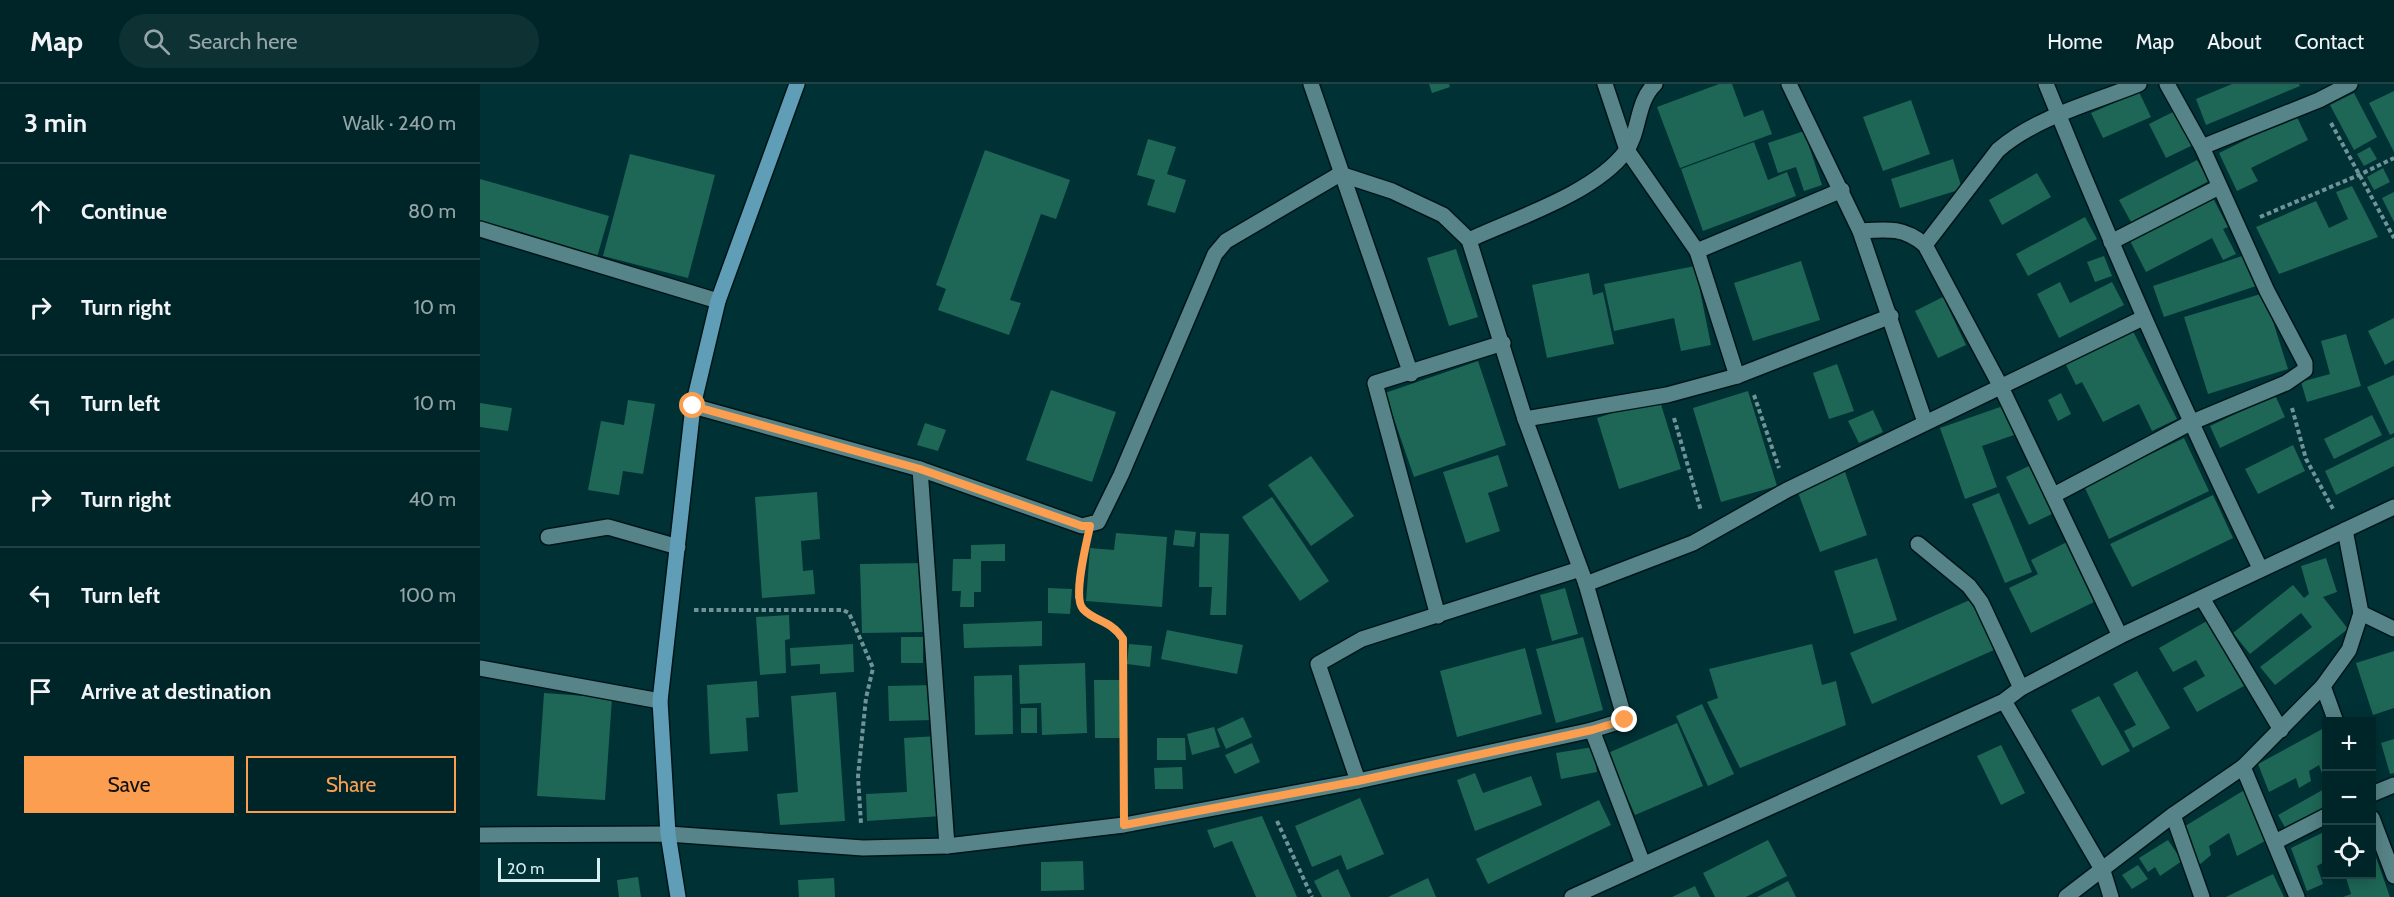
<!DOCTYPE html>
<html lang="en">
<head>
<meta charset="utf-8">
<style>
	:root { --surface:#002528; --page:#0e3134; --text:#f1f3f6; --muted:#95a5a8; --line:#224245; --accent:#fb9e50 }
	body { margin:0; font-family:Cabin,sans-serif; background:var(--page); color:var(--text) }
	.controls { position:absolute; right:18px; bottom:18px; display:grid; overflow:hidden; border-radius:0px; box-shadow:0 3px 15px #0003 }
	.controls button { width:54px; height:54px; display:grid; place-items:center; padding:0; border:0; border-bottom:2px solid var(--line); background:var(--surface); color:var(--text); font:30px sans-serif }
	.scale { position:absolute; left:18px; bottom:15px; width:102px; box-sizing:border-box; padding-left:6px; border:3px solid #d7eff1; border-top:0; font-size:16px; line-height:21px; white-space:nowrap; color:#d7eff1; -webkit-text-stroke:4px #003135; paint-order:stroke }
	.stop { position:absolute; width:18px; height:18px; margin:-14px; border:4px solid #fb9e50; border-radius:50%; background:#fff }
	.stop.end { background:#fb9e50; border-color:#fff; box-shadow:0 2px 6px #0008 }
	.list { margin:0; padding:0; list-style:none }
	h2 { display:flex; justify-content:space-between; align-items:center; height:78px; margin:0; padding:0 24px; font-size:26px }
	h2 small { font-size:20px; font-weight:400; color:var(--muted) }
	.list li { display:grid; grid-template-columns:39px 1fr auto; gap:18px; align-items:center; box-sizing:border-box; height:96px; padding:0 24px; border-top:2px solid var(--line) }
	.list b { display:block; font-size:22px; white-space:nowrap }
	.list em { font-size:20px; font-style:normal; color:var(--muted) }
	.actions { display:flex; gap:12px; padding:18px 24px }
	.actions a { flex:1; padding:14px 0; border:2px solid var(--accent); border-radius:0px; text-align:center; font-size:21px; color:var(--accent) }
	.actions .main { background:var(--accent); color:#111 }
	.icon { flex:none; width:33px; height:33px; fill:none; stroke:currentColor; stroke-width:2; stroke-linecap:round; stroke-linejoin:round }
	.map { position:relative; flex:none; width:1914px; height:813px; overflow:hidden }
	header { display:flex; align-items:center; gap:36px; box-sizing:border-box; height:84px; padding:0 30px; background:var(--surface); border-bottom:2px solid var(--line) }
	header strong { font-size:28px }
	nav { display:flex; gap:33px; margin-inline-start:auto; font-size:21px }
	.search { width:420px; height:54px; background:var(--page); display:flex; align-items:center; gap:15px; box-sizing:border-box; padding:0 21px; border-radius:33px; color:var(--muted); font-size:22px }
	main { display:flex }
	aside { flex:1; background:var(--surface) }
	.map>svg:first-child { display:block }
</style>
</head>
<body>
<header>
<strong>Map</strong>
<div class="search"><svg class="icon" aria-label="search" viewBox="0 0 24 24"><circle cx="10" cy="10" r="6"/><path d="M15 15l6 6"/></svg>Search here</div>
<nav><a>Home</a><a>Map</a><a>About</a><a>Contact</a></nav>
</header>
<main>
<aside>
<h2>3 min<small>Walk · 240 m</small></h2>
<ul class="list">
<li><svg class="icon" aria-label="ahead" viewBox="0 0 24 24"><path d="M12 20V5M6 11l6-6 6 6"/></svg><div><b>Continue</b></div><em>80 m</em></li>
<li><svg class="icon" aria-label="right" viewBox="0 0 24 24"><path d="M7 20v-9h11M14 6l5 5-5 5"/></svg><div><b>Turn right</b></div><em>10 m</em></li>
<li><svg class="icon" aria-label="left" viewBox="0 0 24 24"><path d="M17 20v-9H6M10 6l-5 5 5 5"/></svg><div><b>Turn left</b></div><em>10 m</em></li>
<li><svg class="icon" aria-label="right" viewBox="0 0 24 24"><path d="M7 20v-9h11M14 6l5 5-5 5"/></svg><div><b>Turn right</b></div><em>40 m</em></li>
<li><svg class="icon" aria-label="left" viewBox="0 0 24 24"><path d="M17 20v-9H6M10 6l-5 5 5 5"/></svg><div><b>Turn left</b></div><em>100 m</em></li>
<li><svg class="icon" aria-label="arrive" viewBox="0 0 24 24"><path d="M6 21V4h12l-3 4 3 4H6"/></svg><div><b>Arrive at destination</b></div></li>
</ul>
<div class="actions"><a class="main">Save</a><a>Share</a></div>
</aside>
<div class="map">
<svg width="1914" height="813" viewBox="0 0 1914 813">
	<rect width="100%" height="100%" fill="#003135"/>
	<!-- building -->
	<g fill="#1e6756">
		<path d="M949 0H969L970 3 952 9Z"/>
		<path d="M1239 0H1252L1264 33 1283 26 1292 50 1200 84 1177 23Z"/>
		<path d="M1752 0H1819L1820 2 1726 41 1716 15Z"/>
		<path d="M1914 7V68L1889 19Z"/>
		<path d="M1659 8 1671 33 1623 54 1611 29Z"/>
		<path d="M1874 9 1897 53 1874 66 1850 21Z"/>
		<path d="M1431 16 1450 70 1403 87 1383 33Z"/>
		<path d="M1695 27 1713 61 1686 74 1669 40Z"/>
		<path d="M1816 31 1828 56 1771 84 1778 97 1757 107 1739 69Z"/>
		<path d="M1324 47 1342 101 1324 107 1316 83 1298 89 1288 59Z"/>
		<path d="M668 55 696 63 687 90 706 96 695 129 667 121 675 96 657 91Z"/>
		<path d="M1274 58 1288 96 1307 88 1316 112 1223 147 1201 85Z"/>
		<path d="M1890 63 1897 75 1884 82 1877 70Z"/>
		<path d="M505 66 590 96 576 135 561 130 530 216 541 219 529 251 458 226 466 205 456 201Z"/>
		<path d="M150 70 235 91 208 194 123 172Z"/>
		<path d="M1473 75 1482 105 1420 124 1411 95Z"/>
		<path d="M1717 76 1729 97 1651 138 1639 116Z"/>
		<path d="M1903 84 1910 98 1894 106 1887 93Z"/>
		<path d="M1557 89 1571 113 1522 141 1509 116Z"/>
		<path d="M0 95 129 132 117 173 0 139Z"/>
		<path d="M1872 102 1898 153 1799 190 1776 143 1836 117 1849 144 1868 135 1856 108Z"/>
		<path d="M1914 108V138L1902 114Z"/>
		<path d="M1732 112 1748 143 1743 145 1756 170 1743 176 1732 154 1666 188 1649 155Z"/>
		<path d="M1605 133 1617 155 1548 192 1536 170Z"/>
		<path d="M976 165 998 233 969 242 947 174Z"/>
		<path d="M1765 171 1776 202 1684 233 1673 202Z"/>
		<path d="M1624 172 1632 192 1615 198 1607 178Z"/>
		<path d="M1321 177 1340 236 1273 257 1254 199Z"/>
		<path d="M1215 182 1231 261 1201 267 1194 234 1134 247 1124 200Z"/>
		<path d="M1109 189 1113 211 1123 208 1134 260 1067 274 1052 201Z"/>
		<path d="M1580 198 1590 219 1632 198 1644 221 1579 254 1557 210Z"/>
		<path d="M1784 209 1808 285 1728 310 1704 233Z"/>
		<path d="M1463 213 1486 261 1458 274 1435 227Z"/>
		<path d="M1914 234V276L1905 281 1888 247Z"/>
		<path d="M1650 241 1697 335 1672 347 1659 320 1623 338 1602 298 1596 301 1583 275Z"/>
		<path d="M1866 250 1881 302 1827 318 1821 298 1850 290 1841 257Z"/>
		<path d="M998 277 1026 361 934 393 905 309Z"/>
		<path d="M1357 280 1374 327 1349 335 1333 289Z"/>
		<path d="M1914 291V349L1910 351 1887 303Z"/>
		<path d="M571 306 636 328 612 398 546 376Z"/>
		<path d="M1268 307 1297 402 1241 418 1213 324Z"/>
		<path d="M1581 309 1591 330 1578 337 1568 316Z"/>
		<path d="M1795 311 1805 333 1740 364 1730 342Z"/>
		<path d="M1179 314 1201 385 1139 405 1117 334Z"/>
		<path d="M148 316 175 320 163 390 143 387 139 411 108 406 121 337 144 341Z"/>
		<path d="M0 319 32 324 28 347 0 343Z"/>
		<path d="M1526 321 1537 350 1502 362 1517 403 1485 415 1460 344Z"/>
		<path d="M1393 326 1403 348 1379 359 1368 337Z"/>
		<path d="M1892 331 1902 351 1854 375 1844 355Z"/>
		<path d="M445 339 466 346 458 367 437 361Z"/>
		<path d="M1914 353V382L1856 411 1845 387Z"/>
		<path d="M1704 354 1729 407 1629 455 1604 402Z"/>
		<path d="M1813 361 1825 387 1778 410 1765 385Z"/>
		<path d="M1018 371 1028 402 1008 409 1020 447 986 459 963 388Z"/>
		<path d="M831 372 874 432 831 462 788 401Z"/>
		<path d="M1551 381 1574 429 1549 441 1526 393Z"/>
		<path d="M1364 385 1387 451 1340 468 1316 403Z"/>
		<path d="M337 408 340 455 321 457 323 487 333 486 335 510 282 514 275 413Z"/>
		<path d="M1519 409 1552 488 1525 499 1492 420Z"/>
		<path d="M1733 411 1753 454 1652 503 1630 460Z"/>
		<path d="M792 413 849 497 820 517 762 433Z"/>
		<path d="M695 446 716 448 714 463 693 461Z"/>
		<path d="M636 449 687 453 682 523 606 517 610 464 634 466Z"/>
		<path d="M720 449 749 450 746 531H730L732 503H719Z"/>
		<path d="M1587 458 1616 517 1551 549 1529 504 1558 490 1551 476Z"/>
		<path d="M525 460V477H501V508H494V523H480L481 507H472L473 475H491V461Z"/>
		<path d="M1397 474 1417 536 1374 550 1354 487Z"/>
		<path d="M1846 474 1857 508 1843 513 1868 545 1795 601 1780 583 1832 543 1821 529 1770 570 1753 549 1813 501 1824 514 1829 510 1821 482Z"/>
		<path d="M445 479 446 548 382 549 380 480Z"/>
		<path d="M568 504 592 505 590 530 568 529Z"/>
		<path d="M1085 504 1098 550 1072 557 1060 511Z"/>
		<path d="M1492 515 1514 566 1392 620 1370 569Z"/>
		<path d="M309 531 310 555 305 556 306 589 280 591 276 533Z"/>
		<path d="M562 537V562L484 564 483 540Z"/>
		<path d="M1727 537 1764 602 1717 628 1703 604 1725 592 1716 576 1693 588 1679 564Z"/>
		<path d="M687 546 763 561 757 590 681 575Z"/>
		<rect x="421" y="553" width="22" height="26"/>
		<path d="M1103 553 1123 626 1076 639 1056 565Z"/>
		<path d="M373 560 374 588 340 590V580L311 582 310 564Z"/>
		<path d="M649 560 672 562 670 583 647 580Z"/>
		<path d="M1332 560 1342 601 1356 597 1366 641 1260 684 1227 618 1238 614 1229 585Z"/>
		<path d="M1045 564 1062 630 977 653 960 587Z"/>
		<path d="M1914 567V624L1893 631 1876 579Z"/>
		<path d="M605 579 607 649 562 651 561 619 540 620 539 581Z"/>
		<path d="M1657 587 1690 644 1653 664 1644 647 1656 641 1633 600Z"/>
		<path d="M532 591 533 650 495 651 494 592Z"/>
		<path d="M614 596H641L643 654H615Z"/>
		<path d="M277 597 279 633 266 634 268 667 230 670 227 601Z"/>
		<path d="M454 601 455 636 409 637 408 602Z"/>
		<path d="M356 608 365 737 300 741 297 710 318 708 311 612Z"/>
		<path d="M64 609 132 614 125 716 57 712Z"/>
		<path d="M1619 612 1650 667 1622 682 1591 626Z"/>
		<path d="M1222 620 1254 690 1228 702 1196 632Z"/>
		<rect x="541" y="624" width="16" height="25"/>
		<path d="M763 633 772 653 746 665 737 645Z"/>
		<path d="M1197 639 1223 702 1155 731 1128 669Z"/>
		<path d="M734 643 740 663 712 671 707 650Z"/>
		<path d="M1846 643V701L1839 681 1829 687 1831 697 1819 704 1816 694 1789 708 1778 680Z"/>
		<path d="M458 652 462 732 387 737 386 710 427 708 424 654Z"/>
		<path d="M677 654H705L706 676H677Z"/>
		<path d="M1914 655V689L1910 690 1901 659Z"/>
		<path d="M772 659 780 678 755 690 745 671Z"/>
		<path d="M1521 661 1545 709 1521 721 1497 672Z"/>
		<path d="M1113 663 1117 688 1081 695 1076 669Z"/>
		<path d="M702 683 703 705H675L674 684Z"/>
		<path d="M995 689 1003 709 1051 692 1062 721 995 747 977 696Z"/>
		<path d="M1846 704V726L1807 747 1798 731Z"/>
		<path d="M1766 705 1785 757 1757 772 1749 749 1729 762 1731 771 1718 782 1702 744Z"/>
		<path d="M880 714 904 770 867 786 861 771 832 783 815 742Z"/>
		<path d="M1119 716 1131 741 1008 800 996 775Z"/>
		<path d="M782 732 817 813H776L752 757 734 764 727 746Z"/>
		<path d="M1846 747V777L1837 782 1843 800 1827 807 1811 764Z"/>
		<path d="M1288 756 1307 792 1266 813H1235L1223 789Z"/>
		<path d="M1688 756 1702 777 1680 792 1675 783 1668 788 1659 774Z"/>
		<path d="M1892 762 1910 813H1863L1871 810 1865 790H1892Z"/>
		<path d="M603 777 604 806 561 807V778Z"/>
		<path d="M1658 781 1668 795 1652 805 1642 791Z"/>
		<path d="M858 785 871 813H842L834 797Z"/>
		<path d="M1793 790 1804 813H1746Z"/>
		<path d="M158 793 161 813H139L137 796Z"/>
		<path d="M354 794 355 813H319L318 796Z"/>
		<path d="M948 794 956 813H908Z"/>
		<path d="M1308 797 1316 813H1277Z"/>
		<path d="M1215 802 1220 813H1192Z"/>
	</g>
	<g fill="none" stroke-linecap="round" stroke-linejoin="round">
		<!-- lane casing -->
		<g stroke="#011618" stroke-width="18">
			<path id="lane" d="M68 453 128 443 198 463"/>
		</g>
		<!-- street casing -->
		<g stroke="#011618" stroke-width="18">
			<g id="street">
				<path d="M831 0 931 290"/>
				<path d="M1125 0 1147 66 1217 167 1257 292"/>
				<path d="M1309 0 1380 147 1445 338"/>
				<path d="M1566 0C1632 164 1703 325 1780 484"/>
				<path d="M1722 63 1839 16 1870 0"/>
				<path d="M0 145 238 217"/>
				<path d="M1380 147C1407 145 1424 143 1445 161L1521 303 1640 552"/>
				<path d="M989 156C1036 134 1115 109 1146 67 1160 48 1156 18 1175 0"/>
				<path d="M1631 158 1739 103"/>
				<path d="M1445 161 1518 66C1556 33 1612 19 1659 0"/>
				<path d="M1217 167 1362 106"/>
				<path d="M213 322 440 385 602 442 618 438 641 391 735 170 746 157 860 90 912 107 963 131 989 156 1045 335 1106 500 1145 636 1112 646 1163 780"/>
				<path d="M1045 335 1187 311 1257 292 1411 232"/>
				<path d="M440 385 467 762"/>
				<path d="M1574 411 1710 339 1806 299 1825 286V279L1787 207 1722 63 1687 0"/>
				<path d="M1865 446 1881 529"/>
				<path d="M1438 460 1489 502 1501 518 1541 604"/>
				<path d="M1106 500 1213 459 1307 406 1663 234"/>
				<path d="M1722 514 1801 646"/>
				<path d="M958 532 895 299 1023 259"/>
				<path d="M0 584 180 617"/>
				<path d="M1843 602 1856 638"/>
				<path d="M1524 617 1623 787 1631 813"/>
				<path d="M1763 683 1817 813"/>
				<path d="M878 697 838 580 882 555 1100 485"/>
				<path d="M1892 710 1914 701"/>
				<path d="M1693 731 1722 813"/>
				<path d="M1892 734 1914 792"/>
				<path d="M0 751 188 750 383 764 467 762 644 741 878 697 1112 646"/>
				<path d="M1795 758 1846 732"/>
				<path d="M1586 813 1693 731 1763 683 1843 602 1869 566 1881 529 1914 545"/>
			</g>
		</g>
		<!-- secondary casing -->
		<g stroke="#011618" stroke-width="18">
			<path id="secondary" d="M1092 813 1524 617 1541 604 1640 552 1914 423"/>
		</g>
		<!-- primary casing -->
		<g stroke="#011618" stroke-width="18">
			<path id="primary" d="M198 813 188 750 180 617 213 322 238 217 317 0"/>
		</g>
		<!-- path -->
		<g stroke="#6f9396" stroke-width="4" stroke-dasharray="4.5 3" stroke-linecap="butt">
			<path d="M1851 39 1914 154"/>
			<path d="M1780 133 1879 91 1914 74"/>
			<path d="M1274 311 1299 384"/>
			<path d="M1812 324 1826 375 1853 425"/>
			<path d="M1194 334 1221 427"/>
			<path d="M606 465 597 513 602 524 636 544 643 555 644 716"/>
			<path d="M214 526H363L369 529 393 584 386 614 378 692 381 740"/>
			<path d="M797 737 832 813"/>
		</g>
		<!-- lane -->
		<use href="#lane" stroke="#578488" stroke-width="15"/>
		<!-- street -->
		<use href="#street" stroke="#578488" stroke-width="15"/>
		<!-- secondary -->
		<use href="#secondary" stroke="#578488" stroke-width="15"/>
		<!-- primary -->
		<use href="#primary" stroke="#609eb7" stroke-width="15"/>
	</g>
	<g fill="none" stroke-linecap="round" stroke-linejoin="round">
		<!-- route -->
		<path stroke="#fb9e50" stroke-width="8" d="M213 322 440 385 602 442H610C607 458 592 513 603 525 615 538 631 536 643 555L644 741 878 697 1112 646 1145 636"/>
	</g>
</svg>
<div class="controls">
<button>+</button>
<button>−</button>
<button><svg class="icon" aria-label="locate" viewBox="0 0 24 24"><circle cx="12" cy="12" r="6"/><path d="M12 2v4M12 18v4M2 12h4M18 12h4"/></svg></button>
</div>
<div class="scale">20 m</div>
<div class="stop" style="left:213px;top:322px"></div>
<div class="stop end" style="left:1145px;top:636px"></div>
</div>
</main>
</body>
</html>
